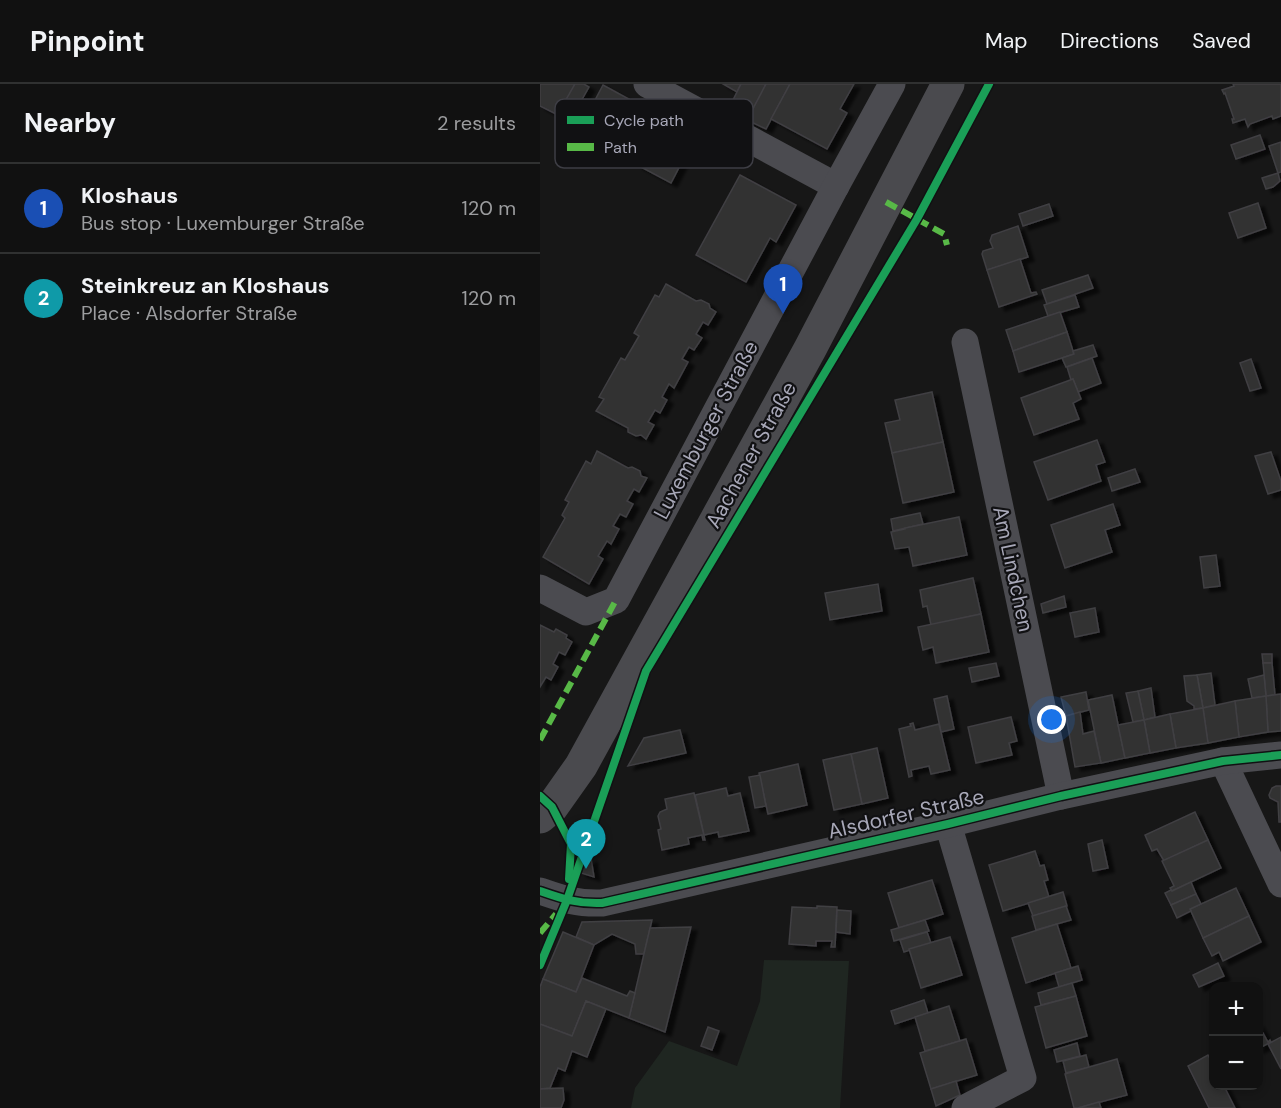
<!DOCTYPE html>
<html lang="en">
<head>
<meta charset="utf-8">
<style>
	:root { --surface:#111; --page:#1a1a1a; --text:#f1f3f6; --muted:#9c9d9f; --line:#303131; --accent:#b45309 }
	body { margin:0; font-family:"DM Sans",sans-serif; background:var(--page); color:var(--text) }
	.controls { position:absolute; right:18px; bottom:18px; display:grid; overflow:hidden; border-radius:12px; box-shadow:0 3px 9px #0003 }
	.controls button { width:54px; height:54px; display:grid; place-items:center; padding:0; border:0; border-bottom:2px solid var(--line); background:var(--surface); color:var(--text); font:30px sans-serif }
	.you { position:absolute; left:512px; top:636px; width:21px; height:21px; margin:-15px; border:4px solid #fff; border-radius:50%; background:#1a73e8; box-shadow:0 0 0 9px #1a73e833 }
	.badge { display:grid; place-items:center; width:39px; height:39px; border-radius:50%; background:var(--accent); color:#fff; font-size:20px; font-weight:700 }
	.pin { position:absolute; translate:-50% -50px; filter:drop-shadow(0 2px 3px #0008) }
	.pin::after { content:''; position:absolute; top:32px; width:21px; height:18px; background:inherit; clip-path:polygon(0 0,100% 0,50% 100%) }
	.list { margin:0; padding:0; list-style:none }
	h2 { display:flex; justify-content:space-between; align-items:center; height:78px; margin:0; padding:0 24px; font-size:26px }
	h2 small { font-size:20px; font-weight:400; color:var(--muted) }
	.list li { display:grid; grid-template-columns:39px 1fr auto; gap:18px; align-items:center; box-sizing:border-box; height:90px; padding:0 24px; border-top:2px solid var(--line) }
	.list b { display:block; font-size:22px; white-space:nowrap }
	.list p { margin:0; font-size:20px; white-space:nowrap; color:var(--muted) }
	.list em { font-size:20px; font-style:normal; color:var(--muted) }
	.map { position:relative; flex:none; width:741px; height:1024px; overflow:hidden }
	header { display:flex; align-items:center; gap:36px; box-sizing:border-box; height:84px; padding:0 30px; background:var(--surface); border-bottom:2px solid var(--line) }
	header strong { font-size:28px }
	nav { display:flex; gap:33px; margin-inline-start:auto; font-size:21px }
	main { display:flex }
	aside { flex:1; background:var(--surface) }
	.map>svg:first-child { display:block }
</style>
</head>
<body>
<header>
<strong>Pinpoint</strong>
<nav><a>Map</a><a>Directions</a><a>Saved</a></nav>
</header>
<main>
<aside>
<h2>Nearby<small>2 results</small></h2>
<ul class="list">
<li><span class="badge" style="background:#1a4fb4">1</span><div><b>Kloshaus</b><p>Bus stop · Luxemburger Straße</p></div><em>120 m</em></li>
<li><span class="badge" style="background:#0f9aa8">2</span><div><b>Steinkreuz an Kloshaus</b><p>Place · Alsdorfer Straße</p></div><em>120 m</em></li>
</ul>
</aside>
<div class="map">
<svg width="741" height="1024" viewBox="0 0 741 1024">
	<defs>
		<filter id="shadow"><feDropShadow dx="6" dy="4" stdDeviation="1.5" flood-color="#0009"/></filter>
	</defs>
	<rect width="100%" height="100%" fill="#171717"/>
	<!-- green -->
	<path fill="#1f2621" d="M224 876 309 877 300 1024H91L95 1004 129 957 197 982 220 917Z"/>
	<!-- building -->
	<g fill="#323233" stroke="#403f43" stroke-width="1.5" filter="url(#shadow)">
		<path d="M0 0H35L18 31 0 22Z"/>
		<path d="M35 0H44L49 3 31 35 19 28Z"/>
		<path d="M183 0H201L197 8Z"/>
		<path d="M201 0H226L213 26 193 16Z"/>
		<path d="M226 0H250L226 45 207 36Z"/>
		<path d="M250 0H314L300 25 307 29 287 65 231 35Z"/>
		<path d="M693 0H741V32L733 35 732 32 710 40 708 43 705 35 693 39 692 35H694L685 9 684 10 682 6 694 2Z"/>
		<path d="M63 1 98 20 79 56 44 37Z"/>
		<path d="M123 34 156 51 131 99 97 81Z"/>
		<path d="M720 51 725 65 696 75 691 61Z"/>
		<path d="M741 58V88L738 89 729 62Z"/>
		<path d="M738 89 740 97 733 103 726 105 722 94Z"/>
		<path d="M200 91 256 121 236 158 230 154 206 198 156 171Z"/>
		<path d="M718 119 726 144 698 154 689 129Z"/>
		<path d="M509 120 513 132 483 142 479 130Z"/>
		<path d="M478 142 488 173 447 186 442 170 443 167 453 164 450 157 452 151Z"/>
		<path d="M480 175 491 209 496 208 497 210 459 223 447 186Z"/>
		<path d="M548 191 553 204 507 220 502 206Z"/>
		<path d="M126 200 156 217 161 216 169 220 170 224 176 228 168 241 163 238 156 250 162 254 154 266 149 263 142 275 148 278 134 304 129 300 122 313 127 316 120 329 115 326 108 338 114 341 106 355 101 351 96 352 88 348V344L56 327 64 315 59 313 81 274 85 276 99 252 94 249 115 211 119 213Z"/>
		<path d="M535 211 539 223 508 232 504 221Z"/>
		<path d="M520 228 527 248 473 267 466 246Z"/>
		<path d="M527 248 534 270 479 288 473 267Z"/>
		<path d="M553 261 557 272 526 283 522 274 534 270 533 267Z"/>
		<path d="M552 274 561 299 538 308 533 295 531 296 527 283Z"/>
		<path d="M711 275 721 304 710 307 700 279Z"/>
		<path d="M533 295 541 315 533 319 539 335 494 351 481 314Z"/>
		<path d="M392 308 403 358 352 369 345 339 360 336 355 316Z"/>
		<path d="M557 356 565 378 556 381 561 397 508 416 494 378Z"/>
		<path d="M403 358 414 408 363 419 352 369Z"/>
		<path d="M57 367 88 384 92 383 100 387 101 392 107 394 99 408 94 405 87 417 93 420 86 433 80 430 73 442 79 445 71 460 67 457 58 472 63 475 49 500 3 473 25 434 22 431 29 418 25 416 46 377 51 380Z"/>
		<path d="M731 368 741 397V406L728 410 715 372Z"/>
		<path d="M595 385 600 398 572 407 568 394Z"/>
		<path d="M573 420 580 441 565 446 572 468 525 484 511 441Z"/>
		<path d="M380 429 383 440 353 447 351 435Z"/>
		<path d="M419 433 427 471 373 482 369 463 355 465 351 448 365 445V444Z"/>
		<path d="M676 471 680 502 664 504 660 473Z"/>
		<path d="M433 494 441 530 391 541 387 522 383 523 380 506Z"/>
		<path d="M338 500 342 527 290 536 285 509Z"/>
		<path d="M524 512 526 523 503 529 501 520Z"/>
		<path d="M555 524 559 548 535 553 530 529Z"/>
		<path d="M441 530 449 568 396 579 393 563 383 566 378 543Z"/>
		<path d="M0 541 14 548 16 545 27 551 26 554 32 558 25 571 19 568 13 580 18 583 11 596 6 593 0 603Z"/>
		<path d="M722 570H732V579H723Z"/>
		<path d="M456 579 459 592 432 598 429 584Z"/>
		<path d="M723 579H732L735 611 726 612Z"/>
		<path d="M671 589 675 621 663 624 657 591Z"/>
		<path d="M657 591 663 624 654 625V622L647 617 644 592Z"/>
		<path d="M724 591 726 612 712 614 708 595Z"/>
		<path d="M611 604 615 633 604 636 598 607Z"/>
		<path d="M598 607 604 636 593 638 586 609Z"/>
		<path d="M546 608 549 626 526 632 521 613Z"/>
		<path d="M741 610V647L728 648 726 612Z"/>
		<path d="M572 611 585 674 561 679 548 616Z"/>
		<path d="M407 612 414 645 401 648 394 615Z"/>
		<path d="M726 612 728 648 699 653 695 617Z"/>
		<path d="M695 617 699 653 668 659 663 624Z"/>
		<path d="M663 624 668 659 636 664 630 630Z"/>
		<path d="M540 628 543 650 554 647 561 679 535 683 526 632Z"/>
		<path d="M630 630 636 664 610 669 604 636Z"/>
		<path d="M471 633 477 657 469 659 472 671 436 679 428 643Z"/>
		<path d="M604 636 610 669 585 674 578 641Z"/>
		<path d="M373 639 375 646 399 640 410 686 391 690 389 682 371 686 372 692 369 693 359 645 371 642 370 640Z"/>
		<path d="M140 646 146 669 88 682 104 654Z"/>
		<path d="M337 664 348 714 322 720 311 670Z"/>
		<path d="M311 670 322 720 294 726 283 676Z"/>
		<path d="M258 680 267 721 228 730 219 689Z"/>
		<path d="M220 691 226 722 215 724 209 693Z"/>
		<path d="M736 702H741V738H739L738 718 730 714 729 711 732 704Z"/>
		<path d="M186 704 188 712 200 709 209 747 179 753 178 748 164 751 155 711Z"/>
		<path d="M154 709 165 756H163L162 751 148 754 149 760 122 766 118 746 121 745 118 732 120 728 127 725 125 715Z"/>
		<path d="M655 728 668 756 624 777 617 765 612 767 605 751Z"/>
		<path d="M562 756 568 784 553 787 548 760Z"/>
		<path d="M668 756 681 784 632 807 630 804 634 802 622 777Z"/>
		<path d="M495 767 500 782 504 781 508 796 504 797 509 813 463 827 449 781Z"/>
		<path d="M51 774 54 793 41 789 40 782Z"/>
		<path d="M392 796 403 830 359 844 348 809Z"/>
		<path d="M651 798 656 810 631 821 625 809 631 806 632 807Z"/>
		<path d="M696 804 709 832 663 854 650 825Z"/>
		<path d="M523 808 527 822 493 832 488 819Z"/>
		<path d="M656 810 661 820 650 825 651 827 637 834 631 821Z"/>
		<path d="M277 822 297 823 295 863H291L292 857H276V862L249 860 252 823 277 824Z"/>
		<path d="M526 822 531 836 496 846 492 832Z"/>
		<path d="M297 826 311 827 310 850 296 848Z"/>
		<path d="M709 832 721 858 683 877 679 868 672 872 663 854Z"/>
		<path d="M112 836 104 870H96L95 860 72 850 54 861 36 853 42 838Z"/>
		<path d="M385 836 389 847 354 857 351 846Z"/>
		<path d="M517 840 531 884 486 899 472 854Z"/>
		<path d="M151 843 125 948 89 934 110 844Z"/>
		<path d="M23 848 54 861 36 908 3 895Z"/>
		<path d="M387 848 391 859 364 868 360 856Z"/>
		<path d="M410 853 422 891 381 904 369 865Z"/>
		<path d="M678 879 684 892 659 903 653 891Z"/>
		<path d="M538 882 542 896 519 903 515 889Z"/>
		<path d="M42 894 87 912 90 907 95 909 89 934 46 917 32 952 0 940V903L3 895 36 908Z"/>
		<path d="M532 899 536 912 501 921 498 909Z"/>
		<path d="M536 912 547 952 506 964 495 923Z"/>
		<path d="M384 916 388 929 355 940 351 927Z"/>
		<path d="M46 917 66 925 47 973 32 967 25 987 18 984 10 1004 0 1005V940L32 952Z"/>
		<path d="M409 922 420 957 385 967 375 933Z"/>
		<path d="M718 940 728 958 730 956 731 958 718 965Z"/>
		<path d="M168 943 179 947 172 966 161 962Z"/>
		<path d="M741 953V985L728 960Z"/>
		<path d="M426 955 437 991 391 1005 380 969Z"/>
		<path d="M537 959 540 972 517 978 514 966Z"/>
		<path d="M546 971 549 983 526 989 523 977Z"/>
		<path d="M668 971 674 982V1002H684L695 1024H669L648 982Z"/>
		<path d="M577 975 587 1011 538 1024H534L525 990Z"/>
		<path d="M416 997 420 1011 396 1022 391 1005Z"/>
		<path d="M23 1004 24 1016 21 1024H0V1005Z"/>
		<path d="M559 1018 561 1024H538Z"/>
	</g>
	<g fill="none" stroke-linecap="round" stroke-linejoin="round">
		<!-- minor -->
		<g stroke="#4b4b50" stroke-width="27">
			<path d="M107 0 296 102"/>
			<path d="M425 258 521 712"/>
			<path d="M0 504 46 528 76 516 296 102 352 0"/>
			<path d="M683 677 741 800"/>
			<path d="M408 740 483 994 425 1024"/>
			<path d="M0 807C23 815 37 820 62 819L408 740 521 712 683 677 741 671"/>
		</g>
		<!-- secondary -->
		<path stroke="#4a4a4e" stroke-width="33" d="M0 733 12 723 41 682 270 265 408 0"/>
		<!-- quiet -->
		<g stroke="#58b947" stroke-width="6" stroke-dasharray="12 6" stroke-linecap="butt">
			<path d="M346 118 404 150 407 161"/>
			<path d="M0 656 76 516"/>
			<path d="M0 849 16 830"/>
		</g>
		<!-- cycleway casing -->
		<g stroke="#111113" stroke-width="11">
			<g id="cycleway">
				<path d="M0 712 12 723 31 760 29 795"/>
				<path d="M0 807C23 815 37 820 62 819L408 740 521 712 683 677 741 671"/>
				<path d="M0 881 27 816 106 587 377 135 449 0"/>
			</g>
		</g>
		<!-- cycleway -->
		<use href="#cycleway" stroke="#1a9f57" stroke-width="8"/>
	</g>
	<g text-anchor="middle" stroke-width="4.5" stroke-linejoin="round" paint-order="stroke">
		<!-- street labels -->
		<g font-size="21" fill="#a8a8b8" stroke="#111113">
			<text transform="translate(166 346) rotate(-62)" y="7">Luxemburger Straße</text>
			<text transform="translate(211 371) rotate(-61)" y="7">Aachener Straße</text>
			<text transform="translate(473 485) rotate(78)" y="7">Am Lindchen</text>
			<text transform="translate(366 730) rotate(-13)" y="7">Alsdorfer Straße</text>
		</g>
	</g>
	<!-- legend -->
	<rect x="15" y="15" width="198" height="69" rx="9" fill="#111113" stroke="#3e3e45" stroke-width="1.5"/>
	<rect x="27" y="32" width="27" height="8" fill="#1a9f57"/>
	<rect x="27" y="59" width="27" height="8" fill="#58b947"/>
	<g font-size="16" fill="#a8a8b8">
		<text x="64" y="42">Cycle path</text>
		<text x="64" y="69">Path</text>
	</g>
</svg>
<div class="controls">
<button>+</button>
<button>−</button>
</div>
<div class="you"></div>
<div class="pin badge" style="left:243px;top:230px;background:#1a4fb4">1</div>
<div class="pin badge" style="left:46px;top:785px;background:#0f9aa8">2</div>
</div>
</main>
</body>
</html>
